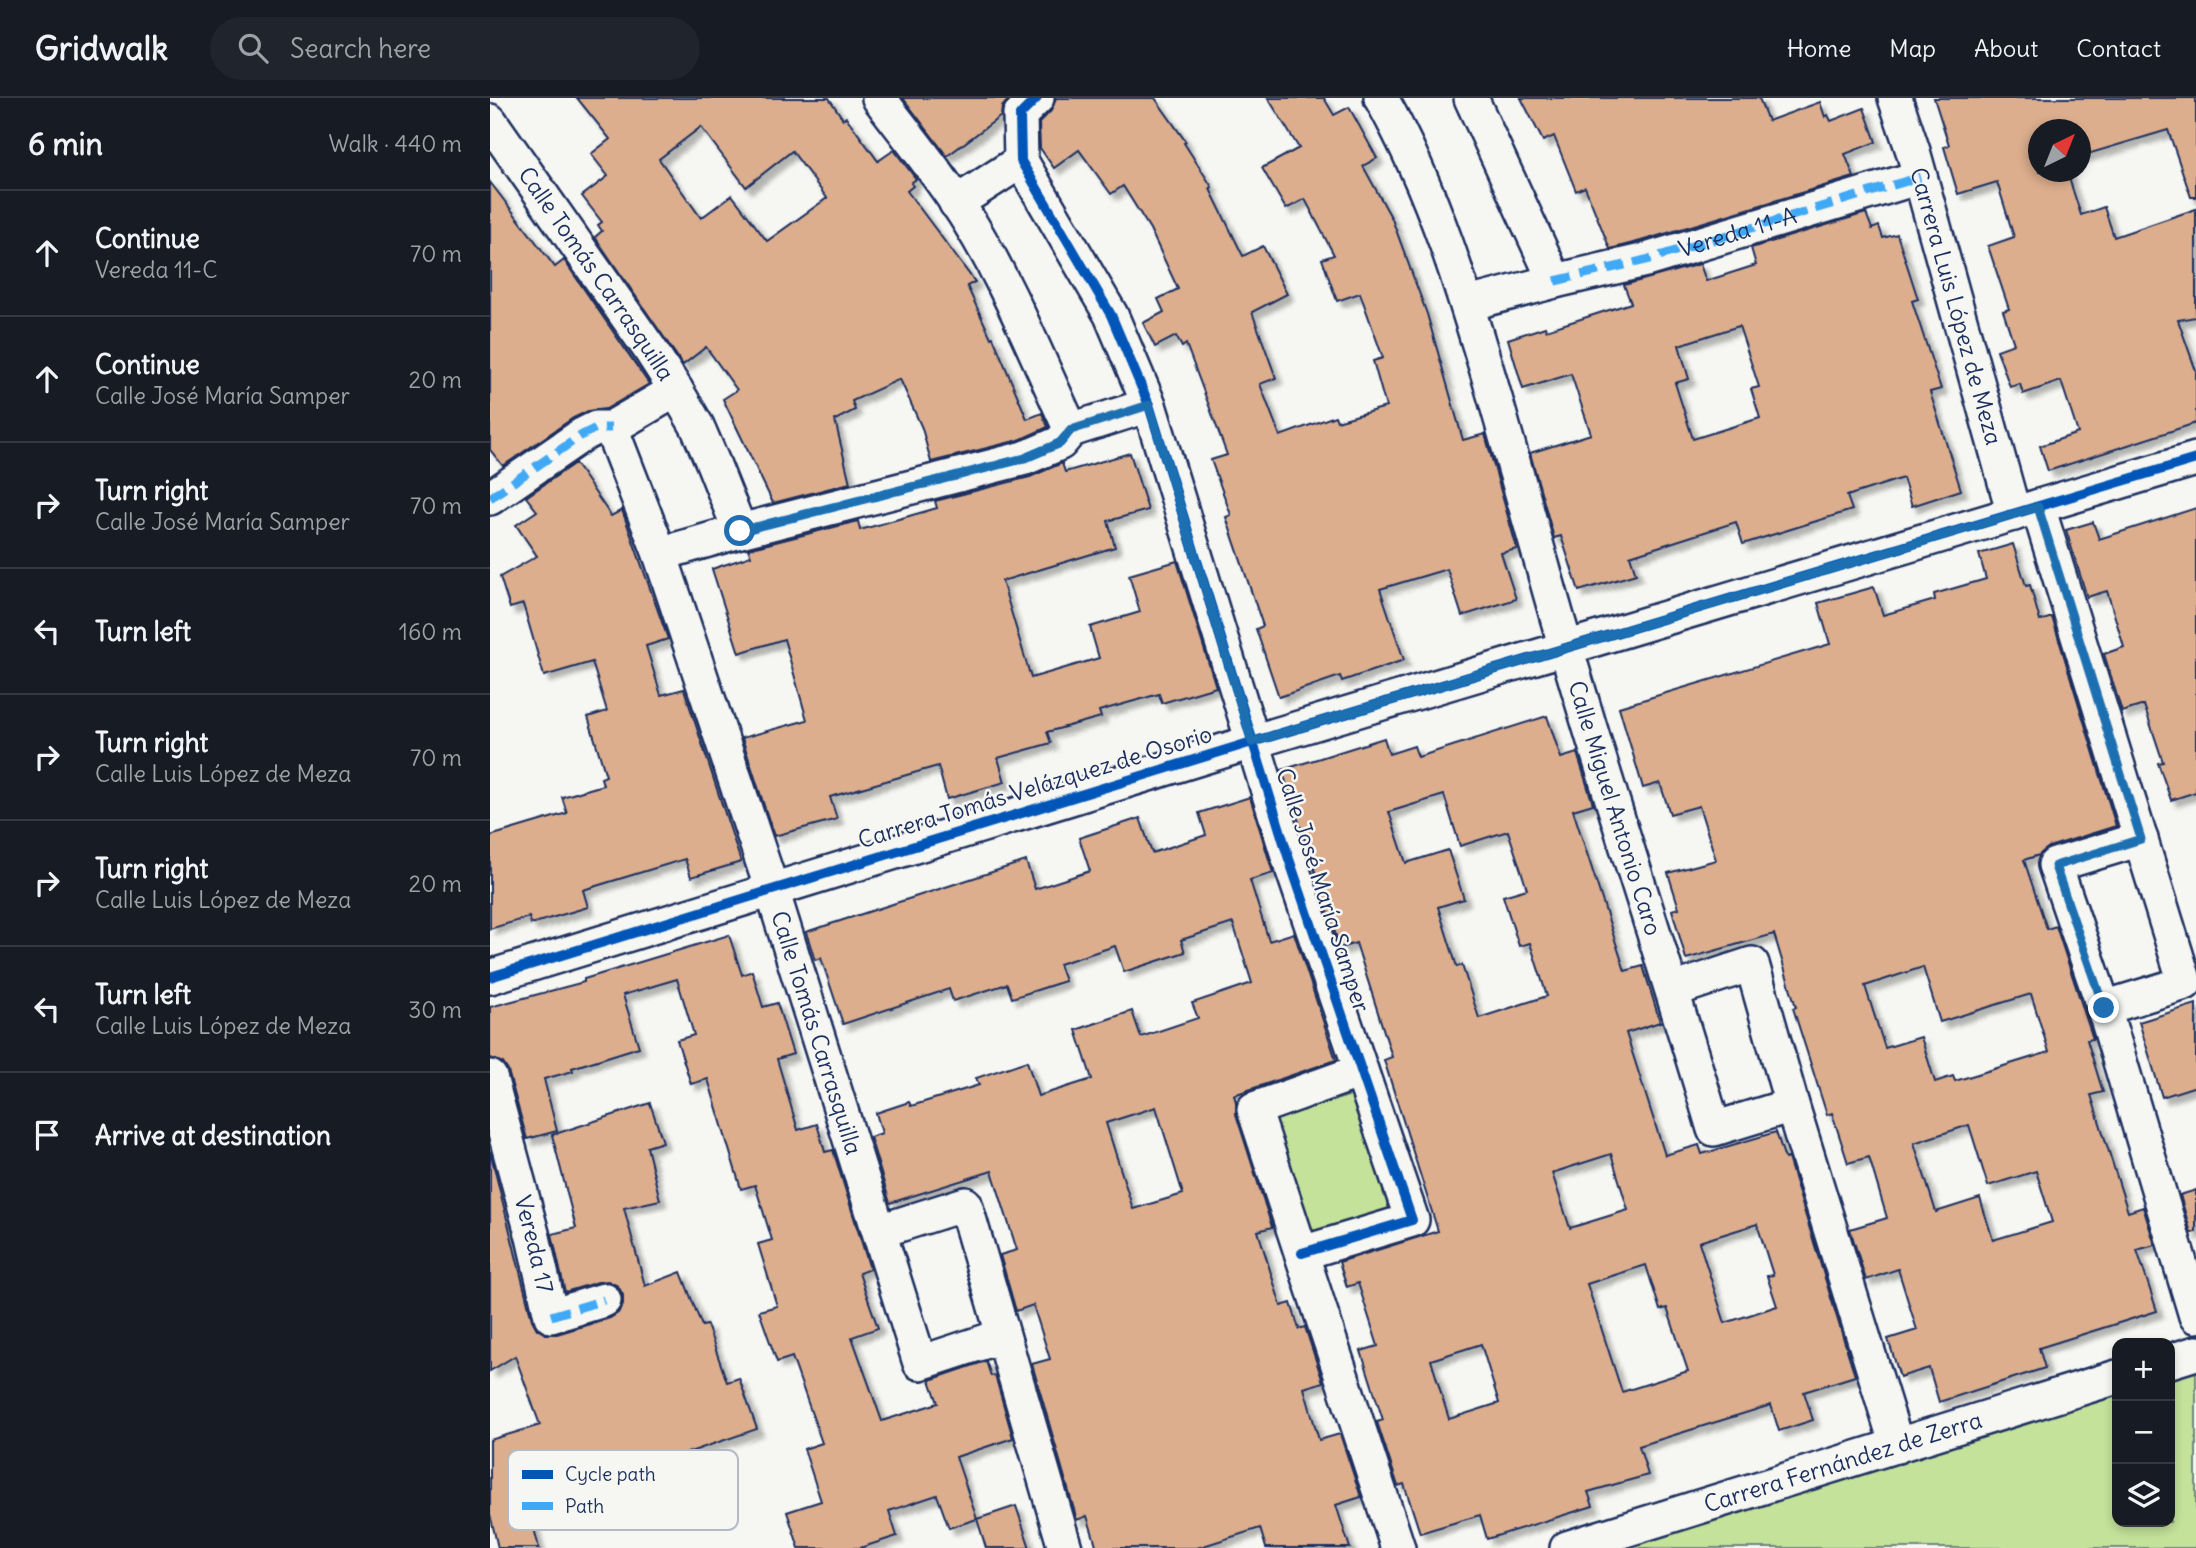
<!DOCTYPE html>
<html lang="en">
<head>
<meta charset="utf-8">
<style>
	:root { --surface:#171b24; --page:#20242c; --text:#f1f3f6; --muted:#9ea1a6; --line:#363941 }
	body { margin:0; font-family:Delius,sans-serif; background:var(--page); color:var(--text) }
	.controls { position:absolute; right:21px; bottom:21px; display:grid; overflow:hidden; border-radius:14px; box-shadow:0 4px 10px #0003 }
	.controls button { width:63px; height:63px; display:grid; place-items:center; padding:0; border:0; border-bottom:2px solid var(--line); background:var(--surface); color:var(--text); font:35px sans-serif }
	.compass { position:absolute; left:1538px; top:21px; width:63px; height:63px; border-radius:50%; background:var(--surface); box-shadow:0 4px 10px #0003; rotate:43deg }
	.stop { position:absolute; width:21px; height:21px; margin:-16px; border:5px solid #1f6fb2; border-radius:50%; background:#fff }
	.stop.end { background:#1f6fb2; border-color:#fff; box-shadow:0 2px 7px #0008 }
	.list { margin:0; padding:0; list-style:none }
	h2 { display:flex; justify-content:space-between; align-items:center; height:91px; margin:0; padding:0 28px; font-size:30px }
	h2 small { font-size:23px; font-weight:400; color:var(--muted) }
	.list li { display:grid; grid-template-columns:46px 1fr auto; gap:21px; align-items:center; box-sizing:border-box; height:126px; padding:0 28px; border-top:2px solid var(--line) }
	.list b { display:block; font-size:26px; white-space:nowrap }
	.list p { margin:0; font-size:23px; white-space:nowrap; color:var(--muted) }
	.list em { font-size:23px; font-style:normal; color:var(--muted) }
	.icon { flex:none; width:38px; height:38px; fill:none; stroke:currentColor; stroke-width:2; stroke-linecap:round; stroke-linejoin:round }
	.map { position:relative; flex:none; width:1706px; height:1450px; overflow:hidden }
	header { display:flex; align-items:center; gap:42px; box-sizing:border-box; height:98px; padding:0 35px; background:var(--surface); border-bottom:2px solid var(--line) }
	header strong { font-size:33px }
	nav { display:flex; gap:38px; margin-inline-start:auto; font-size:24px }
	.search { width:490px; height:63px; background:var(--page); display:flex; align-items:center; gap:18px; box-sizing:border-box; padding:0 24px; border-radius:38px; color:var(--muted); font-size:26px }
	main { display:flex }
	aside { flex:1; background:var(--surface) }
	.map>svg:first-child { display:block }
</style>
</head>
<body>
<header>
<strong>Gridwalk</strong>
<div class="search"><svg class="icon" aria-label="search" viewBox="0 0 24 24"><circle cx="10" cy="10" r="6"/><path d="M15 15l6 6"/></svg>Search here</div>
<nav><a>Home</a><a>Map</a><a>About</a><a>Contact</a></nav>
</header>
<main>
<aside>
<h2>6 min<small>Walk · 440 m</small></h2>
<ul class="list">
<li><svg class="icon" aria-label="ahead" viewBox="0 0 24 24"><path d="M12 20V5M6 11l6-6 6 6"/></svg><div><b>Continue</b><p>Vereda 11-C</p></div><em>70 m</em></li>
<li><svg class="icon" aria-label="ahead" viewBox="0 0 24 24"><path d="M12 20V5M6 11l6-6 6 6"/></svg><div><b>Continue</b><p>Calle José María Samper</p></div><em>20 m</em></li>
<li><svg class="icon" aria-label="right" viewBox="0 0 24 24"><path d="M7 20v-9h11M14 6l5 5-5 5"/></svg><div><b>Turn right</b><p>Calle José María Samper</p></div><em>70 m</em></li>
<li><svg class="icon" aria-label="left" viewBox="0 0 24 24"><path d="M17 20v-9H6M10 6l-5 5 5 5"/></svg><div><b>Turn left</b></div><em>160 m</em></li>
<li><svg class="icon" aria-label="right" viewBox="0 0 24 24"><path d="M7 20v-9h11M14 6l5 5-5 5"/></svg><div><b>Turn right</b><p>Calle Luis López de Meza</p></div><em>70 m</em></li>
<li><svg class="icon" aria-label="right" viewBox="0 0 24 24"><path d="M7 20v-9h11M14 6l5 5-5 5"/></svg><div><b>Turn right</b><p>Calle Luis López de Meza</p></div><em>20 m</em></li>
<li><svg class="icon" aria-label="left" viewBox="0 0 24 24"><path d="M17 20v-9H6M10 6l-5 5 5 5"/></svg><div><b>Turn left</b><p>Calle Luis López de Meza</p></div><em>30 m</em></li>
<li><svg class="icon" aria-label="arrive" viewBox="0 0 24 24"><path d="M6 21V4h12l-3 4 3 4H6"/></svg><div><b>Arrive at destination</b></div></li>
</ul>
</aside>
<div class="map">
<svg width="1706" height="1450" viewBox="0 0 1706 1450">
	<defs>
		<filter id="shadow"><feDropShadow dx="6" dy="6" stdDeviation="2" flood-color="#0004"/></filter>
	</defs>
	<rect width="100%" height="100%" fill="#f6f6f2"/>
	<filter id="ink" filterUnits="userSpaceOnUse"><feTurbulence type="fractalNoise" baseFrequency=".0143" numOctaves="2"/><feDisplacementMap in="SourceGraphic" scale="14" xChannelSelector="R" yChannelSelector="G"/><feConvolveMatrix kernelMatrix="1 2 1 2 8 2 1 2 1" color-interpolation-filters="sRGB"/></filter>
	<g filter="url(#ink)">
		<!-- green -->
		<g fill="#c4e29a" stroke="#70887c" stroke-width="2">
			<path d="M865 996 903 1118 814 1145 776 1023Z"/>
			<path d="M1706 1255V1450H1077L1627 1279V1424H1680V1263Z"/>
		</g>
		<!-- building -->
		<g fill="#dcae8e" stroke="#1b2f5e" stroke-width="2" fill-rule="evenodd" filter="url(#shadow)">
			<path d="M87 0H339L353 21 356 19 388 63 404 52 426 81 421 85 423 88 417 93 485 184 477 188 501 240 503 239 537 321 552 315 558 329 529 342 441 364 432 330 410 281 362 303 365 312 345 322 360 385 283 405 233 301 247 292 216 249 193 267 105 139 112 133 108 127 112 124 92 98 118 78 101 56 120 41ZM211 29 256 89 302 53 337 100 277 143 242 97 211 120 169 61Z"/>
			<path d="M413 0H520L512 9 511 18 457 58Z"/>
			<path d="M566 0H665L696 44 694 45 722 89 720 91 753 158 773 148 797 196 762 214 786 280 770 286 790 338 845 318 847 323 896 309 883 263 893 260 870 195 847 203 832 161 844 157 815 101 796 111 772 70 809 50 778 0H834L844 17 859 9 887 60 873 68 902 121 937 216 973 342 995 336 1027 451 1011 455 1026 501 972 518 957 471 890 491 914 562 852 583 850 578 789 599 766 531 773 528 736 419 741 417 721 362 737 357 718 305 696 246 692 249 686 238 665 249 653 225 674 214 668 201 688 191 660 131 633 88 621 96 589 52 564 70 550 50 549 25 561 13Z"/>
			<path d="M1031 0H1269L1278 23 1330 4 1335 19 1338 17 1341 23 1374 10 1386 44 1355 56 1364 79 1151 143 1120 151 1095 89 1086 93 1064 38 1053 43Z"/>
			<path d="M1444 0H1706V99H1701L1678 32 1591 58V32H1549V74H1577L1591 117 1614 109 1624 139 1706 111V219L1688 222 1706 273V325L1558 373 1550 348 1588 335 1571 283 1533 296 1530 286 1520 289 1507 252 1524 246 1513 213 1519 211 1498 148 1524 139 1507 84 1468 96 1454 49 1459 47Z"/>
			<path d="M0 84 65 169 74 162 159 286 116 311 98 313 83 320 13 368 0 352Z"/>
			<path d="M1376 115 1382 131 1389 128 1393 140 1407 136 1428 201 1422 203 1451 291 1440 294 1471 392 1422 408 1413 380 1357 398 1362 412 1253 446 1246 424 1140 458 1146 476 1089 493 1071 438 1064 440 1040 355 1101 336 1081 276 1033 291 1018 241 1055 229 1056 232 1141 205 1134 187 1210 166 1216 183 1266 167 1261 150ZM1249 228 1269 289 1261 291 1270 320 1203 341 1185 285 1199 281 1189 247Z"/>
			<path d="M640 355 658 412 618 423 625 449 512 483 541 580 609 560 600 529 650 514 639 477 687 463 726 589 672 605 669 596 609 613 611 619 557 634 561 645 508 660 515 684 457 701 448 668 340 699 347 721 284 738 252 640 317 622 294 541 249 555 222 471 261 458 258 451 368 423 370 432 447 410 445 403 540 379 572 365 575 374Z"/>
			<path d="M85 365 121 418 132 412 178 541 156 548 171 597 194 591 251 764 201 779 195 761 93 792 98 809 41 826 39 819 0 831V738L77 715 72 699 113 687 111 680 116 678 98 619 117 613 102 564 54 578 33 506 20 510 10 479 47 458 26 427 47 413 36 399Z"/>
			<path d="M1706 410V694L1681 702 1668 665 1673 664 1654 607 1632 614 1614 556 1634 549 1617 493 1597 499 1576 432 1603 424 1609 441Z"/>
			<path d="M1523 446 1536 488 1540 487 1550 523 1562 519 1626 728 1559 749 1549 757 1534 762 1557 831 1566 828 1603 941 1597 942 1613 994 1601 997 1638 1114 1653 1109 1665 1147 1647 1152 1667 1213 1549 1250 1555 1270 1449 1304 1439 1270 1410 1279 1398 1241 1427 1232 1408 1171 1376 1182 1360 1131 1397 1120 1379 1059 1358 1065 1342 1015 1337 1017 1303 910 1306 909 1284 836 1196 861 1182 812 1189 810 1178 775 1226 762 1209 708 1180 716 1170 685 1153 690 1129 609 1340 546 1328 505 1384 489 1393 517 1445 502 1444 496 1496 481 1489 456ZM1433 869 1450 924 1541 896 1559 954 1465 983 1463 978 1445 984 1431 939 1395 950 1375 888ZM1479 1027 1498 1088 1546 1073 1562 1124 1503 1142 1490 1100 1446 1114 1424 1045Z"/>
			<path d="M1057 618 1071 660 1087 655 1103 706 1083 712 1135 873 1153 868 1170 924 1136 935 1175 1057 1209 1047 1212 1056 1286 1034 1295 1061 1298 1060 1365 1278 1314 1294 1323 1322 1289 1333 1281 1307 1149 1348 1158 1377 1098 1394 1103 1408 997 1441 990 1417 930 1435 914 1386 908 1388 887 1324 893 1322 871 1253 888 1248 868 1185 857 1189 849 1164 948 1133 894 962 902 959 866 845 850 850 792 672 894 640 899 656 924 648 928 659ZM954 697 970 748 1018 733 1037 791 1013 798 1029 848 1040 845 1057 898 989 920 972 867 967 869 948 809 974 801 958 752 916 765 899 714ZM1121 1056 1138 1112 1080 1130 1062 1075ZM1267 1126 1283 1177 1277 1178 1287 1208 1235 1225 1209 1144ZM1156 1167 1170 1212 1177 1210 1198 1273 1132 1294 1097 1186ZM991 1246 1009 1305 959 1321 941 1262Z"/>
			<path d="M760 699 783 775 760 782 779 843 804 835 846 962 744 997 746 1004V1016L782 1129 768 1133 791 1208 801 1205 809 1231 815 1229 833 1284 814 1290 829 1342 850 1336 871 1399 846 1407 860 1450H776L770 1430 707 1450H607L597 1418 587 1422 542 1266 560 1261 543 1207 526 1213 510 1157 527 1152 502 1073 400 1105 380 1039 392 1035 386 1015 419 1004 421 1008 489 987 486 980 537 963 548 998 602 981 586 932 642 913 651 939 708 920 702 905 762 885 743 825 691 842 695 854 634 874 625 848 569 866 575 883 522 900 517 886 463 903 459 891 353 926 331 860 325 862 316 834 536 763 545 791 600 773 589 740 650 720 662 755 716 737 709 715ZM666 1009 693 1096 643 1111 616 1025Z"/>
			<path d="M239 837 252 877 262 873 273 909 287 905 303 956 287 961 308 1032 327 1026 335 1054 343 1052 380 1171 369 1175 388 1230 362 1239 392 1323 448 1305 440 1282 496 1263 501 1278 505 1277 523 1340 466 1359 487 1421 459 1430 447 1397 399 1413 407 1438 370 1450H309L297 1414 331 1403 314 1351 332 1345 302 1259 287 1264 269 1213 287 1208 268 1146 282 1142 265 1087 251 1091 218 981 201 986 187 942 204 937 187 881 133 897 149 949 82 970 83 973 54 981 67 1033 37 1041 18 973 13 965 0 960V909L94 884V881Z"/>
			<path d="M1706 906V988L1672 999 1649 924Z"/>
			<path d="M160 1005 173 1044 157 1049 170 1102 134 1110 155 1188 191 1174 212 1228 217 1227 237 1284 249 1280 267 1331 200 1354 144 1369 143 1366 36 1398 49 1450H8L0 1416V1342L50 1327 25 1258 0 1273V1053L42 1222 47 1231 56 1236H67L120 1220 128 1215 133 1206V1197L128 1188 118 1183 108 1184 75 1194 62 1136 86 1130 62 1037Z"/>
			<path d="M1706 1092V1134L1701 1135 1690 1097Z"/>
			<path d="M526 1408 540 1450H496L487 1421Z"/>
		</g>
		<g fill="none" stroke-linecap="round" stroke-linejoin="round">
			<!-- street casing -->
			<g stroke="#1b2f5e" stroke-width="38">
				<g id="street">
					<path d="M389 0C420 41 453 81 480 125 520 190 549 264 581 332"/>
					<path d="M547 0 530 17 531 63 621 217 659 307 799 761 922 1122 812 1155"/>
					<path id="s1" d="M891 0C944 93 975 198 1005 300 1024 368 1043 436 1063 505 1113 681 1172 855 1224 1031L1302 1007"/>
					<path d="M981 0 1065 183"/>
					<path id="s2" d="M1405 0 1423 53 1524 416"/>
					<path id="s3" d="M0 23 159 250 186 292 207 328 223 365 250 433"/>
					<path d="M466 105 531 63"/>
					<path d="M978 206 1065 183 1156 162 1430 79"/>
					<path id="s4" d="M121 330 170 456 282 792 430 1265 512 1238"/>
					<path d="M581 332 659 307"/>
					<path d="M0 400 92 337 106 330H121L186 292"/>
					<path d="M1548 409 1695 885 1614 910"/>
					<path d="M170 456 250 433 535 360 570 345 581 332"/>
					<path d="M1651 741 1565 767 1614 910 1706 1218"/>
					<path d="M0 879 762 644 1706 361"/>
					<path d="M1183 892 1262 866 1302 1007 1407 1348"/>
					<path d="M871 973 764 1011 908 1450"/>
					<path id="s5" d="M0 979 43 1139 61 1218 114 1202"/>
					<path d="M390 1133 475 1106 575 1450"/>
					<path d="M1680 1263 1706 1255"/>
					<path id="s6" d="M1077 1450 1627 1279"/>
				</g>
			</g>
			<!-- street -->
			<use href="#street" stroke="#f6f6f2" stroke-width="33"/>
			<!-- quiet -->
			<g stroke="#3fa9f5" stroke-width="9" stroke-dasharray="18 9" stroke-linecap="butt">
				<path id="s7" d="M1065 183 1156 162 1430 79"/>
				<path d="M0 400 92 337 106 330H121"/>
				<path d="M250 433 535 360 570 345 581 332"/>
				<path d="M61 1218 114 1202"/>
			</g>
			<!-- cycleway casing -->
			<g stroke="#f6f6f2" stroke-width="15">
				<g id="cycleway">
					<path d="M547 0 530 17 531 63 621 217 659 307 799 761 922 1122 812 1155"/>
					<path d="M0 879 762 644 1706 361"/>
				</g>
			</g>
			<!-- cycleway -->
			<use href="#cycleway" stroke="#0057b8" stroke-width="10"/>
		</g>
	</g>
	<g fill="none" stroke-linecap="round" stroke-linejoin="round" filter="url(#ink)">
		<!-- route -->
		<path stroke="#1f6fb2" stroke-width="9" d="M250 433 535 360 570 345 581 332 659 307 762 644 1548 409 1651 741 1565 768 1614 910"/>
	</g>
	<g text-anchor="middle" stroke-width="5" stroke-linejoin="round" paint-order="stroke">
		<!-- street labels -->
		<g font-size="23" fill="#1b2f5e" stroke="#f6f6f2">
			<text dy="8" stroke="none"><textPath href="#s7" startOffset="189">Vereda 11-A</textPath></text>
			<text dy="8" stroke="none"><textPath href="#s3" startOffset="186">Calle Tomás Carrasquilla</textPath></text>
			<text dy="8" stroke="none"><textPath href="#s2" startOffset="217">Carrera Luis López de Meza</textPath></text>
			<text transform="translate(545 689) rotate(-17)" y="8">Carrera Tomás Velázquez de Osorio</text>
			<text dy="8" stroke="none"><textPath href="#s1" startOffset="749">Calle Miguel Antonio Caro</textPath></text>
			<text transform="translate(833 792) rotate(72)" y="8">Calle José María Samper</text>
			<text dy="8" stroke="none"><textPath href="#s4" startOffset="639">Calle Tomás Carrasquilla</textPath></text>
			<text dy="8" stroke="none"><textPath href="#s5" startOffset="173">Vereda 17</textPath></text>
			<text dy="8" stroke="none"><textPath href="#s6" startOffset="289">Carrera Fernández de Zerra</textPath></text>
		</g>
	</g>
	<!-- legend -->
	<rect x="18" y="1352" width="230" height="80" rx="10" fill="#f6f6f2" stroke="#b4bac6" stroke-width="2"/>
	<rect x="32" y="1372" width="31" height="9" fill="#0057b8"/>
	<rect x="32" y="1404" width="31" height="8" fill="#3fa9f5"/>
	<g font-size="19" fill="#1b2f5e">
		<text x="75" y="1383">Cycle path</text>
		<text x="75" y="1415">Path</text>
	</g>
</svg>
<div class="controls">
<button>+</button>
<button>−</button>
<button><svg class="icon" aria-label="layers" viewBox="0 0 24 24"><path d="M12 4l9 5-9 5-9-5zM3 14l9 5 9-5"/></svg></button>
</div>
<svg class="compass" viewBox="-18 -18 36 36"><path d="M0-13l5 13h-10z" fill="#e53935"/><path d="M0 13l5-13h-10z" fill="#9ea1a6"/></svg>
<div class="stop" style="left:250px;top:433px"></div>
<div class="stop end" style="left:1614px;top:910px"></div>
</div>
</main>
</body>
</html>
